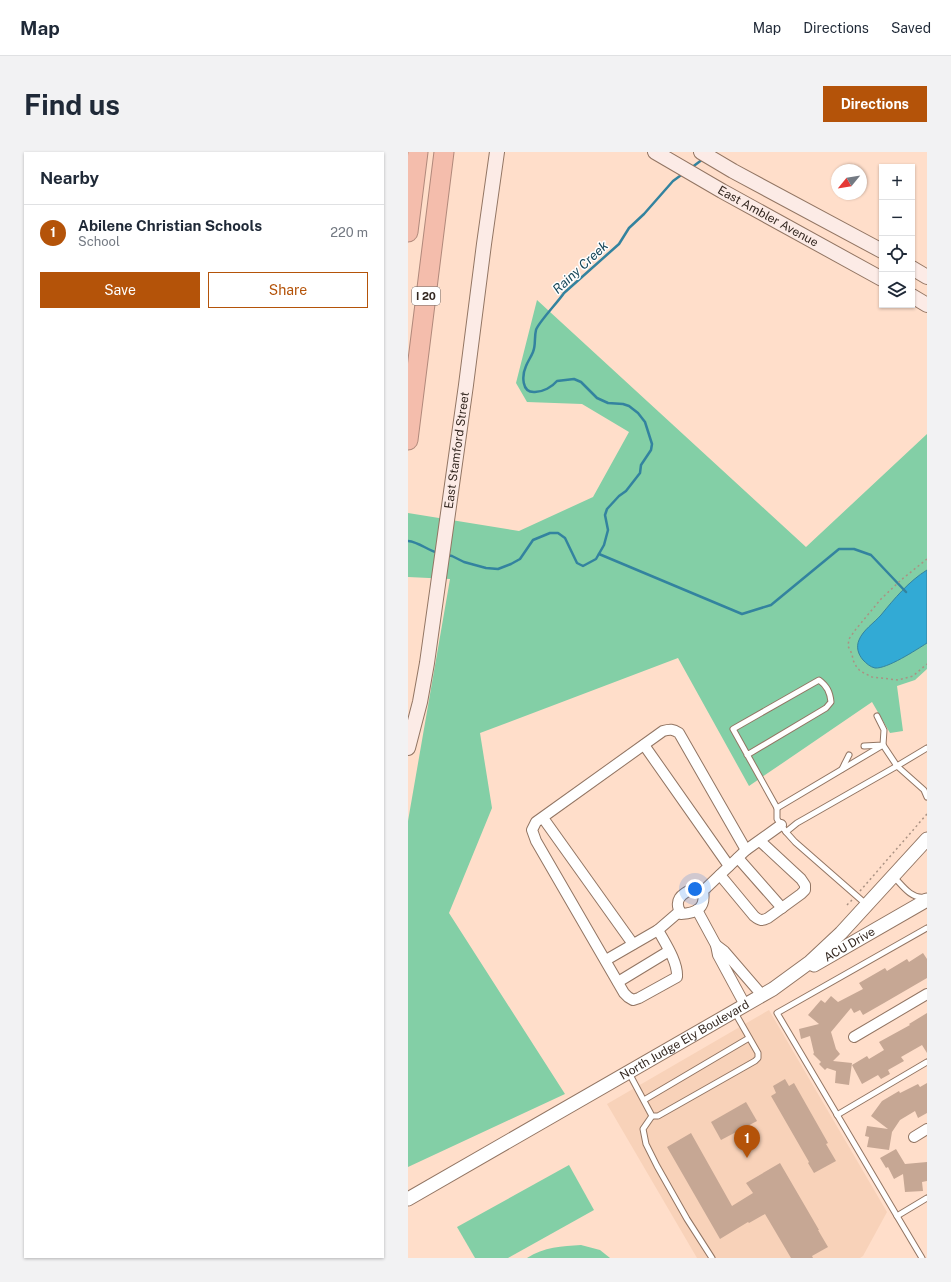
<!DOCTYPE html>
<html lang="en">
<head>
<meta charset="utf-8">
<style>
	:root { --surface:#fff; --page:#f2f2f3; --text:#1f2937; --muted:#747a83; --line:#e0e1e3; --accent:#b45309 }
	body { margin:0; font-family:"Public Sans",sans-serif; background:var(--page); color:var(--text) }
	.controls { position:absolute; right:12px; top:12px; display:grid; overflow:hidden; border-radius:0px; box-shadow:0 1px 3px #0004 }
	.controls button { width:36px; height:36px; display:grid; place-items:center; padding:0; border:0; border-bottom:1px solid var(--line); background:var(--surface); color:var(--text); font:20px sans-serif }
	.compass { position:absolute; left:423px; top:12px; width:36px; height:36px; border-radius:50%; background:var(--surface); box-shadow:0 1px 3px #0004; rotate:240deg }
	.you { position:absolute; left:287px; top:737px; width:14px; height:14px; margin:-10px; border:3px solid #fff; border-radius:50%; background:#1a73e8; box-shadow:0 0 0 6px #1a73e833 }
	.badge { display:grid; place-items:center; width:26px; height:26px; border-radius:50%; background:var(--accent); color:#fff; font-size:13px; font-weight:700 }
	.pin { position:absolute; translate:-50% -33px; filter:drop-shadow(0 1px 2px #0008) }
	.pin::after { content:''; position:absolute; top:21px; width:14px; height:12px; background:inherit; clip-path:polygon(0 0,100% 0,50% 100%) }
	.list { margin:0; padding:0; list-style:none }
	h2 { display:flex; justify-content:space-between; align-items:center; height:52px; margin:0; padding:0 16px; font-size:17px }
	h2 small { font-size:13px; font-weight:400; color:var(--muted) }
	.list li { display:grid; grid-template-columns:26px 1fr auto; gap:12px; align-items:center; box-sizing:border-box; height:56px; padding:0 16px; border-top:1px solid var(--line) }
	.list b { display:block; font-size:15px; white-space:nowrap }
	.list p { margin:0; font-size:13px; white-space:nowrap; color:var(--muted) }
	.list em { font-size:13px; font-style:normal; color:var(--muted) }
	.actions { display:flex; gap:8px; padding:12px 16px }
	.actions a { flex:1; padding:9px 0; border:1px solid var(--accent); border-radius:0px; text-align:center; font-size:14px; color:var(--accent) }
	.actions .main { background:var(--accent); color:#fff }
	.icon { flex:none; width:22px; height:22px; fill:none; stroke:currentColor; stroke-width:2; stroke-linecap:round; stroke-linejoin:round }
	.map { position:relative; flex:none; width:519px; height:1106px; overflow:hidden; border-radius:0px }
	header { display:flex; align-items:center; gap:24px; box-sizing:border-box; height:56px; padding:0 20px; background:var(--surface); border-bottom:1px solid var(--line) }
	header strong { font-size:19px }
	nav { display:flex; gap:22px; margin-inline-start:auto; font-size:14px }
	.intro { display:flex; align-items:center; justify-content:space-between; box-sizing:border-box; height:96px; padding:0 24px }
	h1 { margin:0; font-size:28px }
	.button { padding:10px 18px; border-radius:0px; background:var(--accent); color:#fff; font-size:14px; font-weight:700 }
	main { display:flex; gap:24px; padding:0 24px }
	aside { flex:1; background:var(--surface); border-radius:0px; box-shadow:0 1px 3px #0004 }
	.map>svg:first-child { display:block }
</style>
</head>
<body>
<header>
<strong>Map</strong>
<nav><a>Map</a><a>Directions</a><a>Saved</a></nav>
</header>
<div class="intro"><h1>Find us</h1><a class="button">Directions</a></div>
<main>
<aside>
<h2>Nearby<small></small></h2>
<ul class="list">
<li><span class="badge">1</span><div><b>Abilene Christian Schools</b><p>School</p></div><em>220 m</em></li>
</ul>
<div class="actions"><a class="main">Save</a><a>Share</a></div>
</aside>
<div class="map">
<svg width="519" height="1106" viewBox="0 0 519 1106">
	<rect width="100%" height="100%" fill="#ffdeca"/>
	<!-- built -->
	<path fill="#f8d2b9" d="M361 858 479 1060 455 1104 452 1106H289L199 952Z"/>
	<!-- green -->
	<g fill="#83cfa6">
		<path d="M129 148 398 395 519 282V517L507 528 489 534 495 579 482 581 464 550 341 634 270 506 72 581 84 656 41 761 157 942 0 1015V669L42 427 0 425V361L111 379 185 345 221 280 174 252 119 250 108 231Z"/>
		<path d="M161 1013 186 1058 100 1106H67L49 1075Z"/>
		<path d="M173 1093 192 1098 202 1106H119C136 1095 154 1094 173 1093Z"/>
	</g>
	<!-- water -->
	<path fill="#32aad5" stroke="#33839f" d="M519 418V491C508 498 479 517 467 516 462 515 458 511 455 508 450 502 448 495 451 488 455 478 466 471 473 463 486 447 501 429 519 418Z"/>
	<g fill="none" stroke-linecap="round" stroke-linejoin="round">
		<!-- stream -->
		<g stroke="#33839f" stroke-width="2.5">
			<path d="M283 16 295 7"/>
			<path d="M0 389C11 390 19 398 30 401"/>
			<path d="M191 402 334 462 363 453 431 397H446L463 403 498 440"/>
			<path d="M39 403 44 404 56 410 78 416 90 417 103 412 112 407 125 388 142 381H150L157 386 169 411 175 414 188 407 196 393 200 378 197 363 199 357 211 344 218 339 232 321 233 313 243 298 244 292 237 270 230 261 221 254 215 252 200 251 189 246 173 230 166 227 149 229C144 235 135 240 127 240 113 241 114 223 118 214 120 209 123 205 125 200 128 193 126 186 128 178 130 171 150 150 156 141L211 92 221 76 236 62 265 29 276 21"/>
		</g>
	</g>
	<!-- building -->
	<g fill="#c6a794">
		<path d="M515 801 519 807V826L476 851 455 863 452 858 446 861 443 856 423 880 428 897 432 902 425 909 444 911 441 933 427 931 428 919 419 916 417 918 411 912 413 910 405 902 406 901 402 884 393 887 391 877 411 872 400 863 413 848 417 851 423 844 430 850 455 837 451 831 477 816 479 819 499 807 501 810Z"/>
		<path d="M519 861V901L514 893 493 905 496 909 480 918 482 922 473 927 470 923 454 932 444 913 459 904 461 907 476 898 471 890 502 873 501 872Z"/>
		<path d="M377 927 381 934 386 931 420 991 418 992 428 1009 406 1021 400 1011 401 1010 363 944 368 941 365 934Z"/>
		<path d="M519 931V961L510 966 507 959 492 968 484 980 481 998 459 995 461 985 457 984 459 974 480 977 463 964 474 949 491 939 492 941 510 932 512 935Z"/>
		<path d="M338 950 349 969 313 988 303 970Z"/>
		<path d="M283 981 324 1054 345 1041 338 1031 372 1011 411 1078H410L420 1095 404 1104 405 1106H383L357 1062 341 1071 340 1070 312 1087 259 995Z"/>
		<path d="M488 997 497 1012 519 1010V1029L514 1030 515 1039 497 1040 495 1022 486 1027 480 1015 478 1016 472 1006Z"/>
	</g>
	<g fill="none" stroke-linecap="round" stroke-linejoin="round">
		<!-- service casing -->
		<g stroke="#927563" stroke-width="7">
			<g id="service">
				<path d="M456 594 475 593 476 578 469 564"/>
				<path d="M339 603 418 556 423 550C422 540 419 534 411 528L325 577 369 656V667L378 680 387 690 459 753"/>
				<path d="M434 617 441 603"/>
				<path d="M369 656 475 593 489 614 519 596"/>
				<path d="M378 680 389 671 489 614 516 638 519 645"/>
				<path d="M486 725C494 733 503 747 516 745"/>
				<path d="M519 776 369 861 489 1064 519 1046"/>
				<path d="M221 921 244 964H250L347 909 350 906V901L326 859"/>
				<path d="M236 948 341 886"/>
				<path d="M429 963 519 910"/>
				<path d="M244 964 235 977 238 992 249 1014 279 1067 304 1106"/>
				<path d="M489 1064 514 1106"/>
			</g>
		</g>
		<!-- minor casing -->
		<g stroke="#927563" stroke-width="12">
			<g id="minor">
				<path d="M236 593 321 714"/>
				<path d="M135 666 225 792"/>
				<path d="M330 706 374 756"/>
				<path d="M312 723 346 764C352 769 354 769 360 766L393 742 397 738V733L393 727 352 689"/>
				<path d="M295 739C298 756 289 761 273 762 265 748 273 742 286 736L295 739 338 698 373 673"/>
				<path d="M289 758 308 793"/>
				<path d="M250 778C257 791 270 810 269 825L231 846 225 848 220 845 216 841 128 689 124 678 128 670 255 579C262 577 265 577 271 581L338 698"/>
				<path d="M198 808 250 778 272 759"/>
				<path d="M210 830 261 799"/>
				<path d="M337 853 310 803 308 793 316 799 354 843"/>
				<path d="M446 885 519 842"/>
				<path d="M506 985 519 977"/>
			</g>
		</g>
		<!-- tertiary casing -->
		<g stroke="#927563" stroke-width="15">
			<g id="tertiary">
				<path id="s1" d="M406 813 519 748"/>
				<path id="s2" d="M0 1047 365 837 402 810 433 781 519 687"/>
			</g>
		</g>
		<!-- secondary casing -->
		<g stroke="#927563" stroke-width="16">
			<g id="secondary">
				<path id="s3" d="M247 0 314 39 474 127"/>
				<path d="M293 0 325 19 474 99"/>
				<path d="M504 116 519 125"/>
				<path d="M504 144 519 153"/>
				<path id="s4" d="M0 596 12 550 19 511 58 233 76 92 89 0"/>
			</g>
		</g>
		<!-- motorway casing -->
		<g stroke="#b1897b" stroke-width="21">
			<g id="motorway">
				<path d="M0 80 10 0"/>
				<path d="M0 288 36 0"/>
			</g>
		</g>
		<!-- path -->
		<g stroke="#aa9283" stroke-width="1.5" stroke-dasharray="2 3" stroke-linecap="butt">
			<path d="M519 407 493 428 473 447 448 477 441 487 440 494 444 502 445 508 448 514 452 519 464 525 490 528 505 524 519 512"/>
			<path d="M452 739 519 662"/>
			<path d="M439 753 444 748"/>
		</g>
		<!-- service -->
		<use href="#service" stroke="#fff" stroke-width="5"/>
		<!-- minor -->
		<use href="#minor" stroke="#fff" stroke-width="10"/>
		<!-- tertiary -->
		<use href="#tertiary" stroke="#fff" stroke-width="13"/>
		<!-- secondary -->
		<use href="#secondary" stroke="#fcebe6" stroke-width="14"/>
		<!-- motorway -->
		<use href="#motorway" stroke="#f4bdac" stroke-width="19"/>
	</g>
	<g text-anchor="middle" stroke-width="3" stroke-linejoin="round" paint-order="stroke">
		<!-- shield labels -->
		<rect fill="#fff" stroke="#716864" stroke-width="1" x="4" y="135" width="28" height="18" rx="3"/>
		<g font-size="11" font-weight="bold" fill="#342821">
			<text x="18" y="148">I 20</text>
		</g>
		<!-- street labels -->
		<g font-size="12" fill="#342821" stroke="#fff">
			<text dy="4" stroke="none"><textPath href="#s3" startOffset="130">East Ambler Avenue</textPath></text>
			<text dy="4" stroke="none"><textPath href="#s4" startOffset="302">East Stamford Street</textPath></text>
			<text dy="4" stroke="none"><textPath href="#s1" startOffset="41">ACU Drive</textPath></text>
			<text dy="4" stroke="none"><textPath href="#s2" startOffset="319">North Judge Ely Boulevard</textPath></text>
		</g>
		<!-- water labels -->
		<g font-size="13" font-style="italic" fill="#1a4a5c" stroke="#fff">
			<text transform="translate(172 115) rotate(-43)" y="5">Rainy Creek</text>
		</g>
	</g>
</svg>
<div class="controls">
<button>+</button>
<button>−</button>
<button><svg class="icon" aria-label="locate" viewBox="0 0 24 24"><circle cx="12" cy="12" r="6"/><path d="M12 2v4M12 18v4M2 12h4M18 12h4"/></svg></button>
<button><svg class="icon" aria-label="layers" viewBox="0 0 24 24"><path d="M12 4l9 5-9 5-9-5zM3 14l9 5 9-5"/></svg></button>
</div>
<svg class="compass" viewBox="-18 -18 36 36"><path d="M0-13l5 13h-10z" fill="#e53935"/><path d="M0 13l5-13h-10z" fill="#747a83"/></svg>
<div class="you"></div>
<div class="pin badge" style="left:339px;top:1006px">1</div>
</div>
</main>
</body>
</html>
